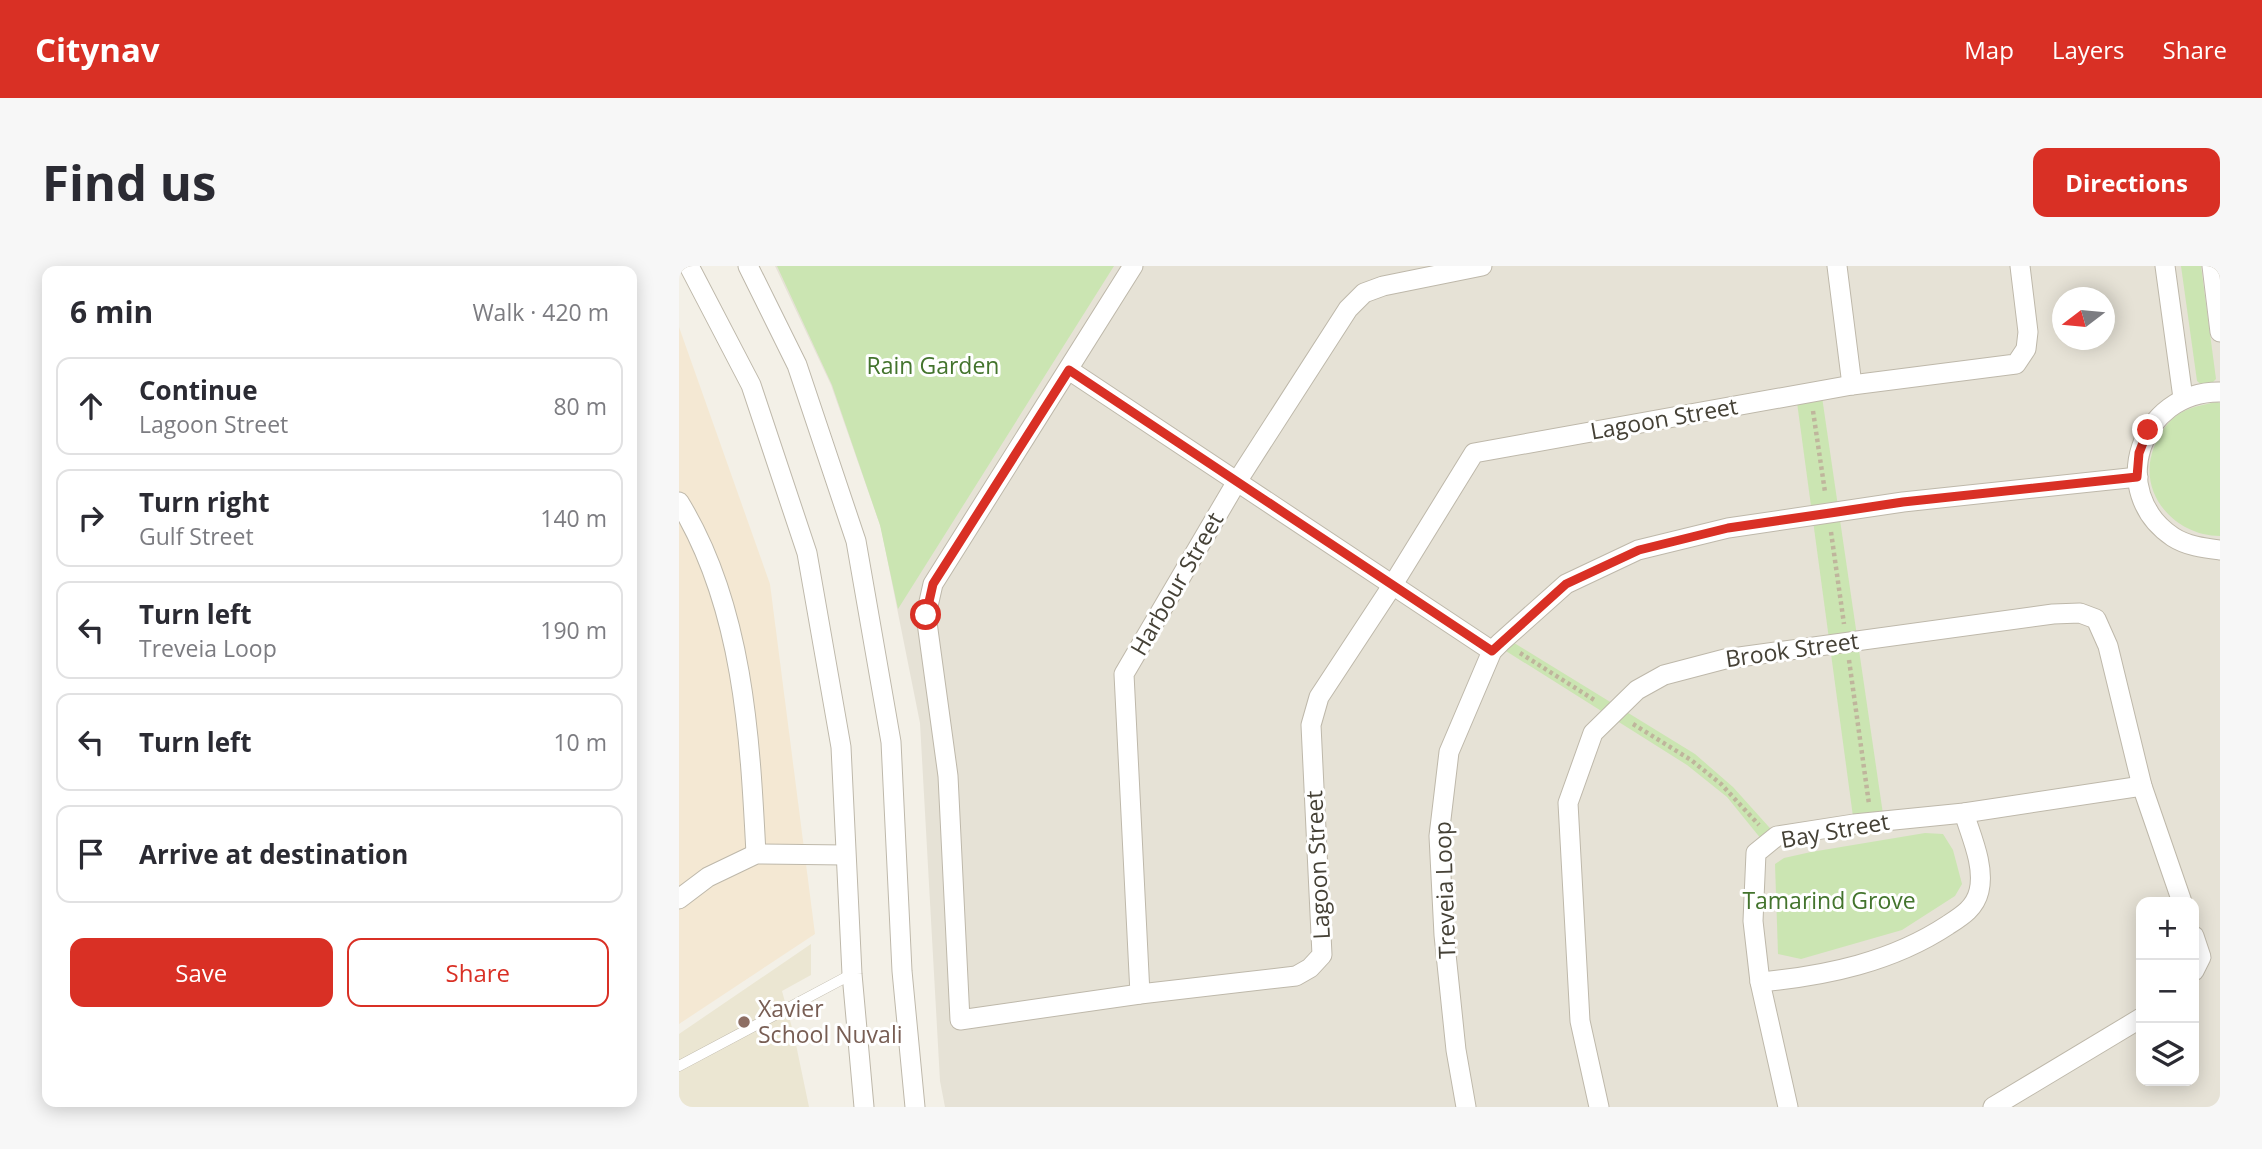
<!DOCTYPE html>
<html lang="en">
<head>
<meta charset="utf-8">
<style>
	:root { --surface:#fff; --page:#f7f7f7; --text:#2b2b33; --muted:#7c7c81; --line:#e1e1e2; --accent:#d93025 }
	body { margin:0; font-family:"Open Sans",sans-serif; background:var(--page); color:var(--text) }
	.controls { position:absolute; right:21px; bottom:21px; display:grid; overflow:hidden; border-radius:14px; box-shadow:0 4px 18px #0003 }
	.controls button { width:63px; height:63px; display:grid; place-items:center; padding:0; border:0; border-bottom:2px solid var(--line); background:var(--surface); color:var(--text); font:35px sans-serif }
	.compass { position:absolute; left:1373px; top:21px; width:63px; height:63px; border-radius:50%; background:var(--surface); box-shadow:0 4px 18px #0003; rotate:254deg }
	.stop { position:absolute; width:21px; height:21px; margin:-16px; border:5px solid #d93025; border-radius:50%; background:#fff }
	.stop.end { background:#d93025; border-color:#fff; box-shadow:0 2px 7px #0008 }
	.list { margin:0; padding:0; list-style:none }
	h2 { display:flex; justify-content:space-between; align-items:center; height:91px; margin:0; padding:0 28px; font-size:30px }
	h2 small { font-size:23px; font-weight:400; color:var(--muted) }
	.list li { display:grid; grid-template-columns:46px 1fr auto; gap:21px; align-items:center; box-sizing:border-box; height:98px; margin:0 14px 14px; padding:0 14px; border:2px solid var(--line); border-radius:14px }
	.list b { display:block; font-size:26px; white-space:nowrap }
	.list p { margin:0; font-size:23px; white-space:nowrap; color:var(--muted) }
	.list em { font-size:23px; font-style:normal; color:var(--muted) }
	.actions { display:flex; gap:14px; padding:21px 28px }
	.actions a { flex:1; padding:16px 0; border:2px solid var(--accent); border-radius:14px; text-align:center; font-size:24px; color:var(--accent) }
	.actions .main { background:var(--accent); color:#fff }
	.icon { flex:none; width:38px; height:38px; fill:none; stroke:currentColor; stroke-width:2; stroke-linecap:round; stroke-linejoin:round }
	.map { position:relative; flex:none; width:1541px; height:841px; overflow:hidden; border-radius:14px }
	header { display:flex; align-items:center; gap:42px; box-sizing:border-box; height:98px; padding:0 35px; background:var(--accent); color:#fff }
	header strong { font-size:33px }
	nav { display:flex; gap:38px; margin-inline-start:auto; font-size:24px }
	.intro { display:flex; align-items:center; justify-content:space-between; box-sizing:border-box; height:168px; padding:0 42px }
	h1 { margin:0; font-size:49px }
	.button { padding:18px 32px; border-radius:14px; background:var(--accent); color:#fff; font-size:24px; font-weight:700 }
	main { display:flex; gap:42px; padding:0 42px }
	aside { flex:1; background:var(--surface); border-radius:14px; box-shadow:0 4px 18px #0003 }
	.map>svg:first-child { display:block }
</style>
</head>
<body>
<header>
<strong>Citynav</strong>
<nav><a>Map</a><a>Layers</a><a>Share</a></nav>
</header>
<div class="intro"><h1>Find us</h1><a class="button">Directions</a></div>
<main>
<aside>
<h2>6 min<small>Walk · 420 m</small></h2>
<ul class="list">
<li><svg class="icon" aria-label="ahead" viewBox="0 0 24 24"><path d="M12 20V5M6 11l6-6 6 6"/></svg><div><b>Continue</b><p>Lagoon Street</p></div><em>80 m</em></li>
<li><svg class="icon" aria-label="right" viewBox="0 0 24 24"><path d="M7 20v-9h11M14 6l5 5-5 5"/></svg><div><b>Turn right</b><p>Gulf Street</p></div><em>140 m</em></li>
<li><svg class="icon" aria-label="left" viewBox="0 0 24 24"><path d="M17 20v-9H6M10 6l-5 5 5 5"/></svg><div><b>Turn left</b><p>Treveia Loop</p></div><em>190 m</em></li>
<li><svg class="icon" aria-label="left" viewBox="0 0 24 24"><path d="M17 20v-9H6M10 6l-5 5 5 5"/></svg><div><b>Turn left</b></div><em>10 m</em></li>
<li><svg class="icon" aria-label="arrive" viewBox="0 0 24 24"><path d="M6 21V4h12l-3 4 3 4H6"/></svg><div><b>Arrive at destination</b></div></li>
</ul>
<div class="actions"><a class="main">Save</a><a>Share</a></div>
</aside>
<div class="map">
<svg width="1541" height="841" viewBox="0 0 1541 841">
	<rect width="100%" height="100%" fill="#f3f0e7"/>
	<!-- residential -->
	<path fill="#e6e2d6" fill-rule="evenodd" d="M96 0H1541V841H266L261 815 241 457 202 262 152 119ZM1384 32H1426V74H1384ZM1462 636H1515V815H1462Z"/>
	<!-- commercial -->
	<path fill="#f4e8d3" d="M0 61 91 318 136 668 0 758Z"/>
	<!-- education -->
	<path fill="#ebe6d2" d="M132 678V709L103 725 115 769 130 841H0V768Z"/>
	<!-- green -->
	<g fill="#cbe5b2">
		<path d="M98 0H435L219 343 201 259 153 119Z"/>
		<path d="M1502 0H1522L1537 113 1531 119 1524 120 1518 115Z"/>
		<path d="M1142 124 1205 555 1175 558 1117 129Z"/>
		<path d="M1538 136 1541 137V270C1496 270 1457 227 1475 181 1480 170 1486 158 1497 150 1509 141 1523 139 1538 136Z"/>
		<path d="M827 372 1016 488 1054 521 1098 570 1087 579 1048 531 1008 499 819 380Z"/>
		<path d="M1246 567 1264 568 1274 584 1283 618 1276 630 1223 664 1122 693 1099 688 1096 598 1105 592 1132 586Z"/>
	</g>
	<g fill="none" stroke-linecap="round" stroke-linejoin="round">
		<!-- service casing -->
		<g stroke="#beb8aa" stroke-width="11">
			<path id="service" d="M0 800 173 708"/>
		</g>
		<!-- minor casing -->
		<g stroke="#beb8aa" stroke-width="21">
			<g id="minor">
				<path d="M10 0 72 119 128 287 162 481 173 708 185 841"/>
				<path d="M69 0 118 99 177 275 212 476 223 705 236 841"/>
				<path d="M454 0 254 318 247 349 269 510 281 754 461 728 617 710 631 702 643 689 632 459 640 431 713 320 795 187 1173 119 1337 98 1347 83 1349 66 1341 0"/>
				<path d="M1158 0 1173 119"/>
				<path d="M1486 0 1504 132"/>
				<path d="M1533 0 1541 66"/>
				<path d="M390 104 813 385"/>
				<path d="M1541 126C1461 125 1427 226 1494 271 1508 280 1525 282 1541 284"/>
				<path d="M0 236C64 340 71 470 77 588"/>
				<path d="M0 633 29 611 77 588 166 589"/>
				<path d="M1515 670 1522 691 1515 705"/>
				<path d="M1081 716C1147 710 1213 696 1269 659 1283 650 1296 642 1300 625 1306 600 1292 570 1285 547"/>
				<path d="M461 728 445 408 557 217 669 43 685 27 704 20 803 0"/>
				<path d="M787 841 777 784 765 669 760 570 770 486 813 385 822 376 887 318 959 284 1049 262 1224 236 1459 211"/>
				<path d="M920 841 901 755 889 537 914 467 958 424 985 409 1046 393 1374 348 1401 347 1417 353 1429 380 1463 520 1503 636"/>
				<path d="M1109 841 1081 716 1074 655 1077 587 1098 570 1175 558 1285 547 1463 520"/>
				<path d="M1314 841 1462 752"/>
			</g>
		</g>
		<!-- path -->
		<g stroke="#bfb59c" stroke-width="4.5" stroke-dasharray="3.5 3.5" stroke-linecap="butt">
			<path d="M1134 145 1146 226"/>
			<path d="M1152 266 1165 358"/>
			<path d="M841 387 917 435"/>
			<path d="M1170 394 1190 538"/>
			<path d="M954 458 1012 494 1042 518 1080 559"/>
		</g>
		<!-- service -->
		<use href="#service" stroke="#fff" stroke-width="10"/>
		<!-- minor -->
		<use href="#minor" stroke="#fff" stroke-width="19"/>
	</g>
	<g fill="none" stroke-linecap="round" stroke-linejoin="round">
		<!-- route -->
		<path stroke="#d93025" stroke-width="9" d="M247 349 254 318 390 104 813 385 887 318 960 284 1049 262 1158 246 1224 236 1458 211 1460 187 1469 164"/>
	</g>
	<!-- markers -->
	<circle fill="#8d6e63" stroke="#fff" stroke-width="2.5" cx="65" cy="756" r="7"/>
	<g text-anchor="middle" stroke-width="6" stroke-linejoin="round" paint-order="stroke">
		<!-- park labels -->
		<g font-size="23" fill="#43742d" stroke="#fff">
			<text x="254" y="108">Rain Garden</text>
			<text x="1150" y="643">Tamarind Grove</text>
		</g>
		<!-- street labels -->
		<g font-size="23" fill="#454136" stroke="#fff">
			<text transform="translate(985 153) rotate(-10)" y="8">Lagoon Street</text>
			<text transform="translate(498 318) rotate(-60)" y="8">Harbour Street</text>
			<text transform="translate(1113 384) rotate(-8)" y="8">Brook Street</text>
			<text transform="translate(1156 565) rotate(-10)" y="8">Bay Street</text>
			<text transform="translate(639 599) rotate(-93)" y="8">Lagoon Street</text>
			<text transform="translate(766 624) rotate(-92)" y="8">Treveia Loop</text>
		</g>
		<!-- education labels -->
		<g font-size="23" fill="#785e54" stroke="#fff" text-anchor="start">
			<text x="79" y="751">Xavier<tspan x="79" dy="26">School Nuvali</tspan></text>
		</g>
	</g>
</svg>
<div class="controls">
<button>+</button>
<button>−</button>
<button><svg class="icon" aria-label="layers" viewBox="0 0 24 24"><path d="M12 4l9 5-9 5-9-5zM3 14l9 5 9-5"/></svg></button>
</div>
<svg class="compass" viewBox="-18 -18 36 36"><path d="M0-13l5 13h-10z" fill="#e53935"/><path d="M0 13l5-13h-10z" fill="#7c7c81"/></svg>
<div class="stop" style="left:247px;top:349px"></div>
<div class="stop end" style="left:1469px;top:164px"></div>
</div>
</main>
</body>
</html>
